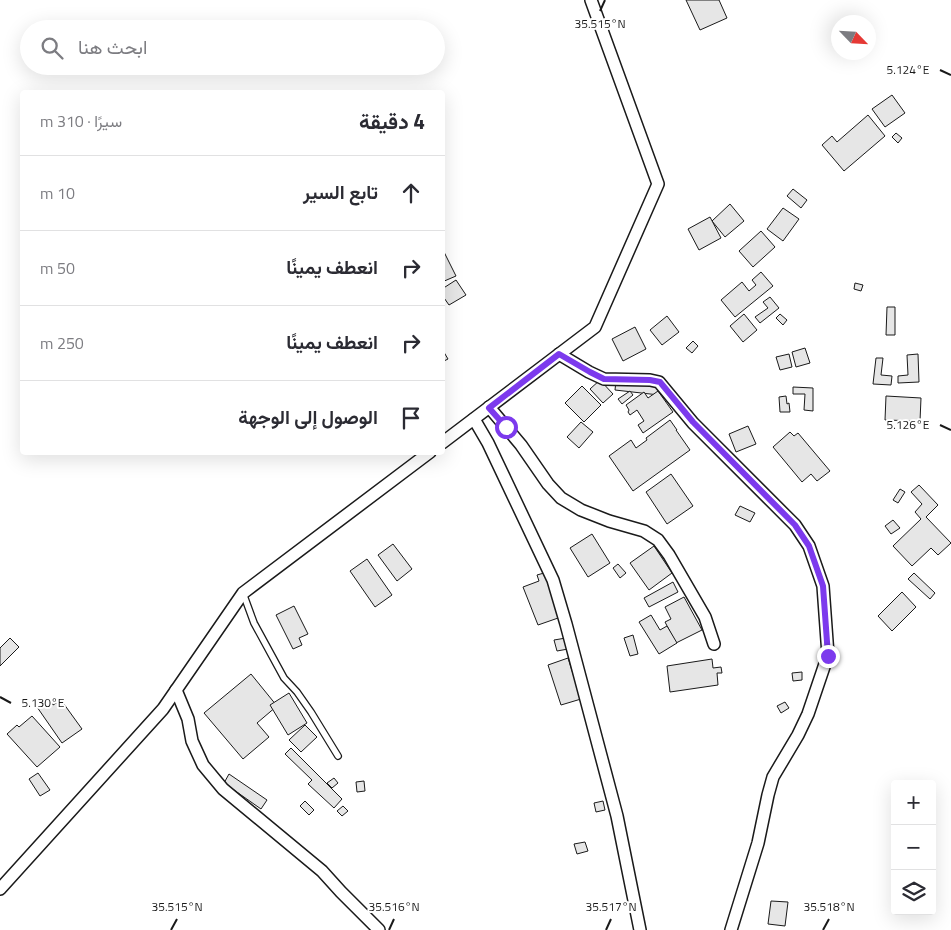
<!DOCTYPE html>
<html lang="ar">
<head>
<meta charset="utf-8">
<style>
	:root { --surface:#fff; --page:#f2f2f3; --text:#2b2b33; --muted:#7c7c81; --line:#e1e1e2 }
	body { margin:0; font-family:"Titillium Web",Vazirmatn,sans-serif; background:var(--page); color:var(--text); direction:rtl }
	.controls { position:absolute; right:15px; bottom:15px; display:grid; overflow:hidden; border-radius:5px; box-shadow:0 5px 20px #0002 }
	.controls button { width:45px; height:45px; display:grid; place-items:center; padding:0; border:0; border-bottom:1px solid var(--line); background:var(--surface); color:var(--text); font:25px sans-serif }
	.compass { position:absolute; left:831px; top:15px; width:45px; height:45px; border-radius:50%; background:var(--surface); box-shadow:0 5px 20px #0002; rotate:115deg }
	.stop { position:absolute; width:15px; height:15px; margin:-11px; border:4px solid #7c3aed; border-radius:50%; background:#fff }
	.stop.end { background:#7c3aed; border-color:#fff; box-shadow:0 1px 5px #0008 }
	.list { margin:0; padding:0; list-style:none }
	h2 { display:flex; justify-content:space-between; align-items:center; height:65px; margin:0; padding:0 20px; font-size:21px }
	h2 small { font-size:16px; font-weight:400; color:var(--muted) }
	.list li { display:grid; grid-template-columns:32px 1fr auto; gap:15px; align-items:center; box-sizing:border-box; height:75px; padding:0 20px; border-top:1px solid var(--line) }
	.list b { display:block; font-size:19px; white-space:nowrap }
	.list em { font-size:16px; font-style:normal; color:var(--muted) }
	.icon { flex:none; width:28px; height:28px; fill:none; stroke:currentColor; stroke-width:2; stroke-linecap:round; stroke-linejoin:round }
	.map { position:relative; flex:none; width:951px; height:930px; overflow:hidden; direction:ltr }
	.search { position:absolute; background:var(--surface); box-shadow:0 5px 20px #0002; left:20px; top:20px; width:425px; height:55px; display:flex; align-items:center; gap:12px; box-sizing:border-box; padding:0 18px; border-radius:28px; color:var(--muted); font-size:19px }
	.panel { position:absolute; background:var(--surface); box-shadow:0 5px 20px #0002; left:20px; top:90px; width:425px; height:365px; border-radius:5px; direction:rtl }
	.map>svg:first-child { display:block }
</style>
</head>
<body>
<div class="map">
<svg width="951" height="930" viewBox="0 0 951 930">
	<rect width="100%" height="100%" fill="#fff"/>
	<!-- building -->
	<g fill="#e6e6e6" stroke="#1a1a1a">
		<path d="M686 0H719L727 18 700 30Z"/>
		<path d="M892 95 905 113 885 127 872 109Z"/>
		<path d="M868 115 885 136 844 171 822 145 832 136 837 142Z"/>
		<path d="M896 133 902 138 898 143 892 137Z"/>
		<path d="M793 189 807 200 801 208 787 196Z"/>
		<path d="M730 204 744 221 725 237 712 221Z"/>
		<path d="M783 208 799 219 783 241 767 229Z"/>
		<path d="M710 217 721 238 699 250 688 229Z"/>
		<path d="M761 231 775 247 753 267 739 251Z"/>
		<path d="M442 248 456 276 442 282Z"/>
		<path d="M761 272 773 286 735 317 721 300 742 282 749 291 756 285 752 280Z"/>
		<path d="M456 280 466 295 449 305 442 295V289Z"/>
		<path d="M855 283 863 285 861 291 854 289Z"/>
		<path d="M770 297 779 308 760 323 755 317 768 308 763 302Z"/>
		<path d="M887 307H895V335H886Z"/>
		<path d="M744 314 757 330 743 342 730 326Z"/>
		<path d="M780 314 787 320 783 325 776 318Z"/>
		<path d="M667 316 679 332 662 345 650 330Z"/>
		<path d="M635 327 646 349 623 361 612 339Z"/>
		<path d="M693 341 698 346 692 353 686 348Z"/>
		<path d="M805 348 810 363 796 367 792 352Z"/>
		<path d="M442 349 448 359 442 362Z"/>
		<path d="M789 354 792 367 780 370 776 357Z"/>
		<path d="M918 354 919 382 898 383V376L908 375 907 355Z"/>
		<path d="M876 358H883L881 375 892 376 891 385 873 384Z"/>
		<path d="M600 380 613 394 603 403 590 389Z"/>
		<path d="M616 381 659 386V395L615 390Z"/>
		<path d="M582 386 601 405 584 422 565 403Z"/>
		<path d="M793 387 813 388V411L804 410 805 394H793Z"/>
		<path d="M630 391 633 395 622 404 618 399Z"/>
		<path d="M658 391 673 412 643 433 638 425 644 421 637 410 630 415 628 412 629 410 626 405 644 392 648 398Z"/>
		<path d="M786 396 787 404 789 403 790 412H780L779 397Z"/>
		<path d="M886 396 921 398 920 421 885 420Z"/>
		<path d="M670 420 677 430H676L690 450 633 491 609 456 631 440 636 448 647 440 646 438Z"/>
		<path d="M581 422 593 432 579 448 567 437Z"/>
		<path d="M748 426 756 444 736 452 729 434Z"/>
		<path d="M790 432 794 436 798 433 830 471 817 481 811 474 802 482 773 447Z"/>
		<path d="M671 474 693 506 667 524 646 492Z"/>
		<path d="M919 485 938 505 926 517 951 543 938 555 931 548 912 566 893 546 921 519 915 512 922 504 911 492Z"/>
		<path d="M900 489 905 492 898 503 893 500Z"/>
		<path d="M740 506 755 513 750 522 735 515Z"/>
		<path d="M893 520 900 528 891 534 885 526Z"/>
		<path d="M592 534 610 563 588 577 570 548Z"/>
		<path d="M393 544 412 569 397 581 378 555Z"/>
		<path d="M654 546 672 573 649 590 630 563Z"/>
		<path d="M367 559 392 595 375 607 350 571Z"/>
		<path d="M618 564 626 573 620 578 613 568Z"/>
		<path d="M544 573 561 617 538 625 523 587 539 581 537 575Z"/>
		<path d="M914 573 935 593 930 599 908 579Z"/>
		<path d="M673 582 678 592 649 607 644 598Z"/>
		<path d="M902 592 916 607 892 631 878 616Z"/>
		<path d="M684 597 702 630 676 643 665 622 671 619 665 607Z"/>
		<path d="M294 606 308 634 299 638 302 645 293 649 276 615Z"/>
		<path d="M651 615 660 630 667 626 677 643 659 654 639 622Z"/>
		<path d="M633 635 638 654 630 656 624 638Z"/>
		<path d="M10 638 19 647 0 666V648Z"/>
		<path d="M566 638 568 649 557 651 554 640Z"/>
		<path d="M568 658 581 699 561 705 548 665Z"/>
		<path d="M712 659 713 668 721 667 722 673H717L718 685 670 692 667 666Z"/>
		<path d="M802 672V680L793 681 792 673Z"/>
		<path d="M251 674 277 706 257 723 269 737 243 759 204 713Z"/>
		<path d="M289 693 307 723 288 735 270 705Z"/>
		<path d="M48 698 53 705 61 700 82 729 62 743 37 707Z"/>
		<path d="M785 702 789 708 781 713 777 706Z"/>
		<path d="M32 716 60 747 37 767 7 734 17 725 19 727Z"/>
		<path d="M305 725 317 737 301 752 289 740Z"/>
		<path d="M291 748 342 799 334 808 308 784 312 780 285 754Z"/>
		<path d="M38 773 50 790 40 796 29 779Z"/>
		<path d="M229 774 267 800 261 809 224 783Z"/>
		<path d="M334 778 338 783 332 788 327 783Z"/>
		<path d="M364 781 365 791 357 792 356 782Z"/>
		<path d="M305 801 314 810 309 815 300 806Z"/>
		<path d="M603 801 605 810 596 812 594 803Z"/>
		<path d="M343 806 348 811 342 816 337 811Z"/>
		<path d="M585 842 588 851 577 854 574 844Z"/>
		<path d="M771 901 788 902 785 926 768 924Z"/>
	</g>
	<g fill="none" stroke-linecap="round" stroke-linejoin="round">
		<!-- service casing -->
		<g stroke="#1a1a1a" stroke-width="8">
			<path id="service" d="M243 593 254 623 284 678 297 692 311 712 338 756"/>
		</g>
		<!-- minor casing -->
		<g stroke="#1a1a1a" stroke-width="14">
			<g id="minor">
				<path d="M559 354 589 372 604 379 650 380 659 382 693 423 795 525 809 546 823 586 828 655 808 714 798 735 773 777 768 795 758 843 731 930"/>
				<path d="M489 407 521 445 548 484 561 498 581 510 609 521 644 531 658 540 669 555 705 617 714 644"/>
				<path d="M474 419 488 443 553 580 566 624 617 816 640 930"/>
				<path d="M442 443 595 327 658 184 591 0"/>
				<path d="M176 690 188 719 192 741 203 765 223 789 322 871 341 892 379 930"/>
				<path d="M0 889 163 709 243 593 430 452"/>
			</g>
		</g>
		<!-- service -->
		<use href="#service" stroke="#fff" stroke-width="5.5"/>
		<!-- minor -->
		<use href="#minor" stroke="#fff" stroke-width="11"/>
	</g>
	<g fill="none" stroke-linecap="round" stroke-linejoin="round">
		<!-- route -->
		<path stroke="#7c3aed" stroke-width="6" d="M506 427 489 408 559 354 590 372 604 379 650 380 660 382 693 422 795 525 809 546 823 586 828 656"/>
	</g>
	<!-- ticks -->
	<path fill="none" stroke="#1a1a1a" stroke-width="2" d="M600 11 605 0M940 70 951 75M940 425 951 430M0 697 11 703M171 930 177 919M389 930 394 919M606 930 611 919M823 930 829 919"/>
	<g font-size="12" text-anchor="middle" fill="#1a1a1a" stroke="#fff" stroke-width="4" stroke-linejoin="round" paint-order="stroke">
		<text x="600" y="28">35.515°N</text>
		<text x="908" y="74">5.124°E</text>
		<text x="908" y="429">5.126°E</text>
		<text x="43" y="707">5.130°E</text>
		<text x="829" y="911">35.518°N</text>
		<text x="177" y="911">35.515°N</text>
		<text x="394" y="911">35.516°N</text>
		<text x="611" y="911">35.517°N</text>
	</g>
</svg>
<div class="controls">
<button>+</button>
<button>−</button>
<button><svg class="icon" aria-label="layers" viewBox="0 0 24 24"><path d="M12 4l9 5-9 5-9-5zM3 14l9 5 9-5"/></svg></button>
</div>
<svg class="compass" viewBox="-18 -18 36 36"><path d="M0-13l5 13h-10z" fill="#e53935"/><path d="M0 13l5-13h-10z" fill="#7c7c81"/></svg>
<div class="stop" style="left:506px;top:427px"></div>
<div class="stop end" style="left:828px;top:656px"></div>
<div class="search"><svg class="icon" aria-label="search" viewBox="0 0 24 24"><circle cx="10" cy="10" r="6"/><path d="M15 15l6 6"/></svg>ابحث هنا</div>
<section class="panel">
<h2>4 دقيقة<small>سيرًا · 310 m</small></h2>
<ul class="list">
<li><svg class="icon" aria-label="ahead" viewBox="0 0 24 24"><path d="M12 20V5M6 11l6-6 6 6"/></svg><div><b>تابع السير</b></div><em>10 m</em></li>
<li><svg class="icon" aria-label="right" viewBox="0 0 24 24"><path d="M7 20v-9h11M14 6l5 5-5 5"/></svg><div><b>انعطف يمينًا</b></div><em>50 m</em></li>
<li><svg class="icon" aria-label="right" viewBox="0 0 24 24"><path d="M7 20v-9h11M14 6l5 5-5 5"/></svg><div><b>انعطف يمينًا</b></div><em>250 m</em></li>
<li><svg class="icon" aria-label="arrive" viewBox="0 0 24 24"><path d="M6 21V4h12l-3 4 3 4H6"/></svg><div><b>الوصول إلى الوجهة</b></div></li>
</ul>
</section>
</div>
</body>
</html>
